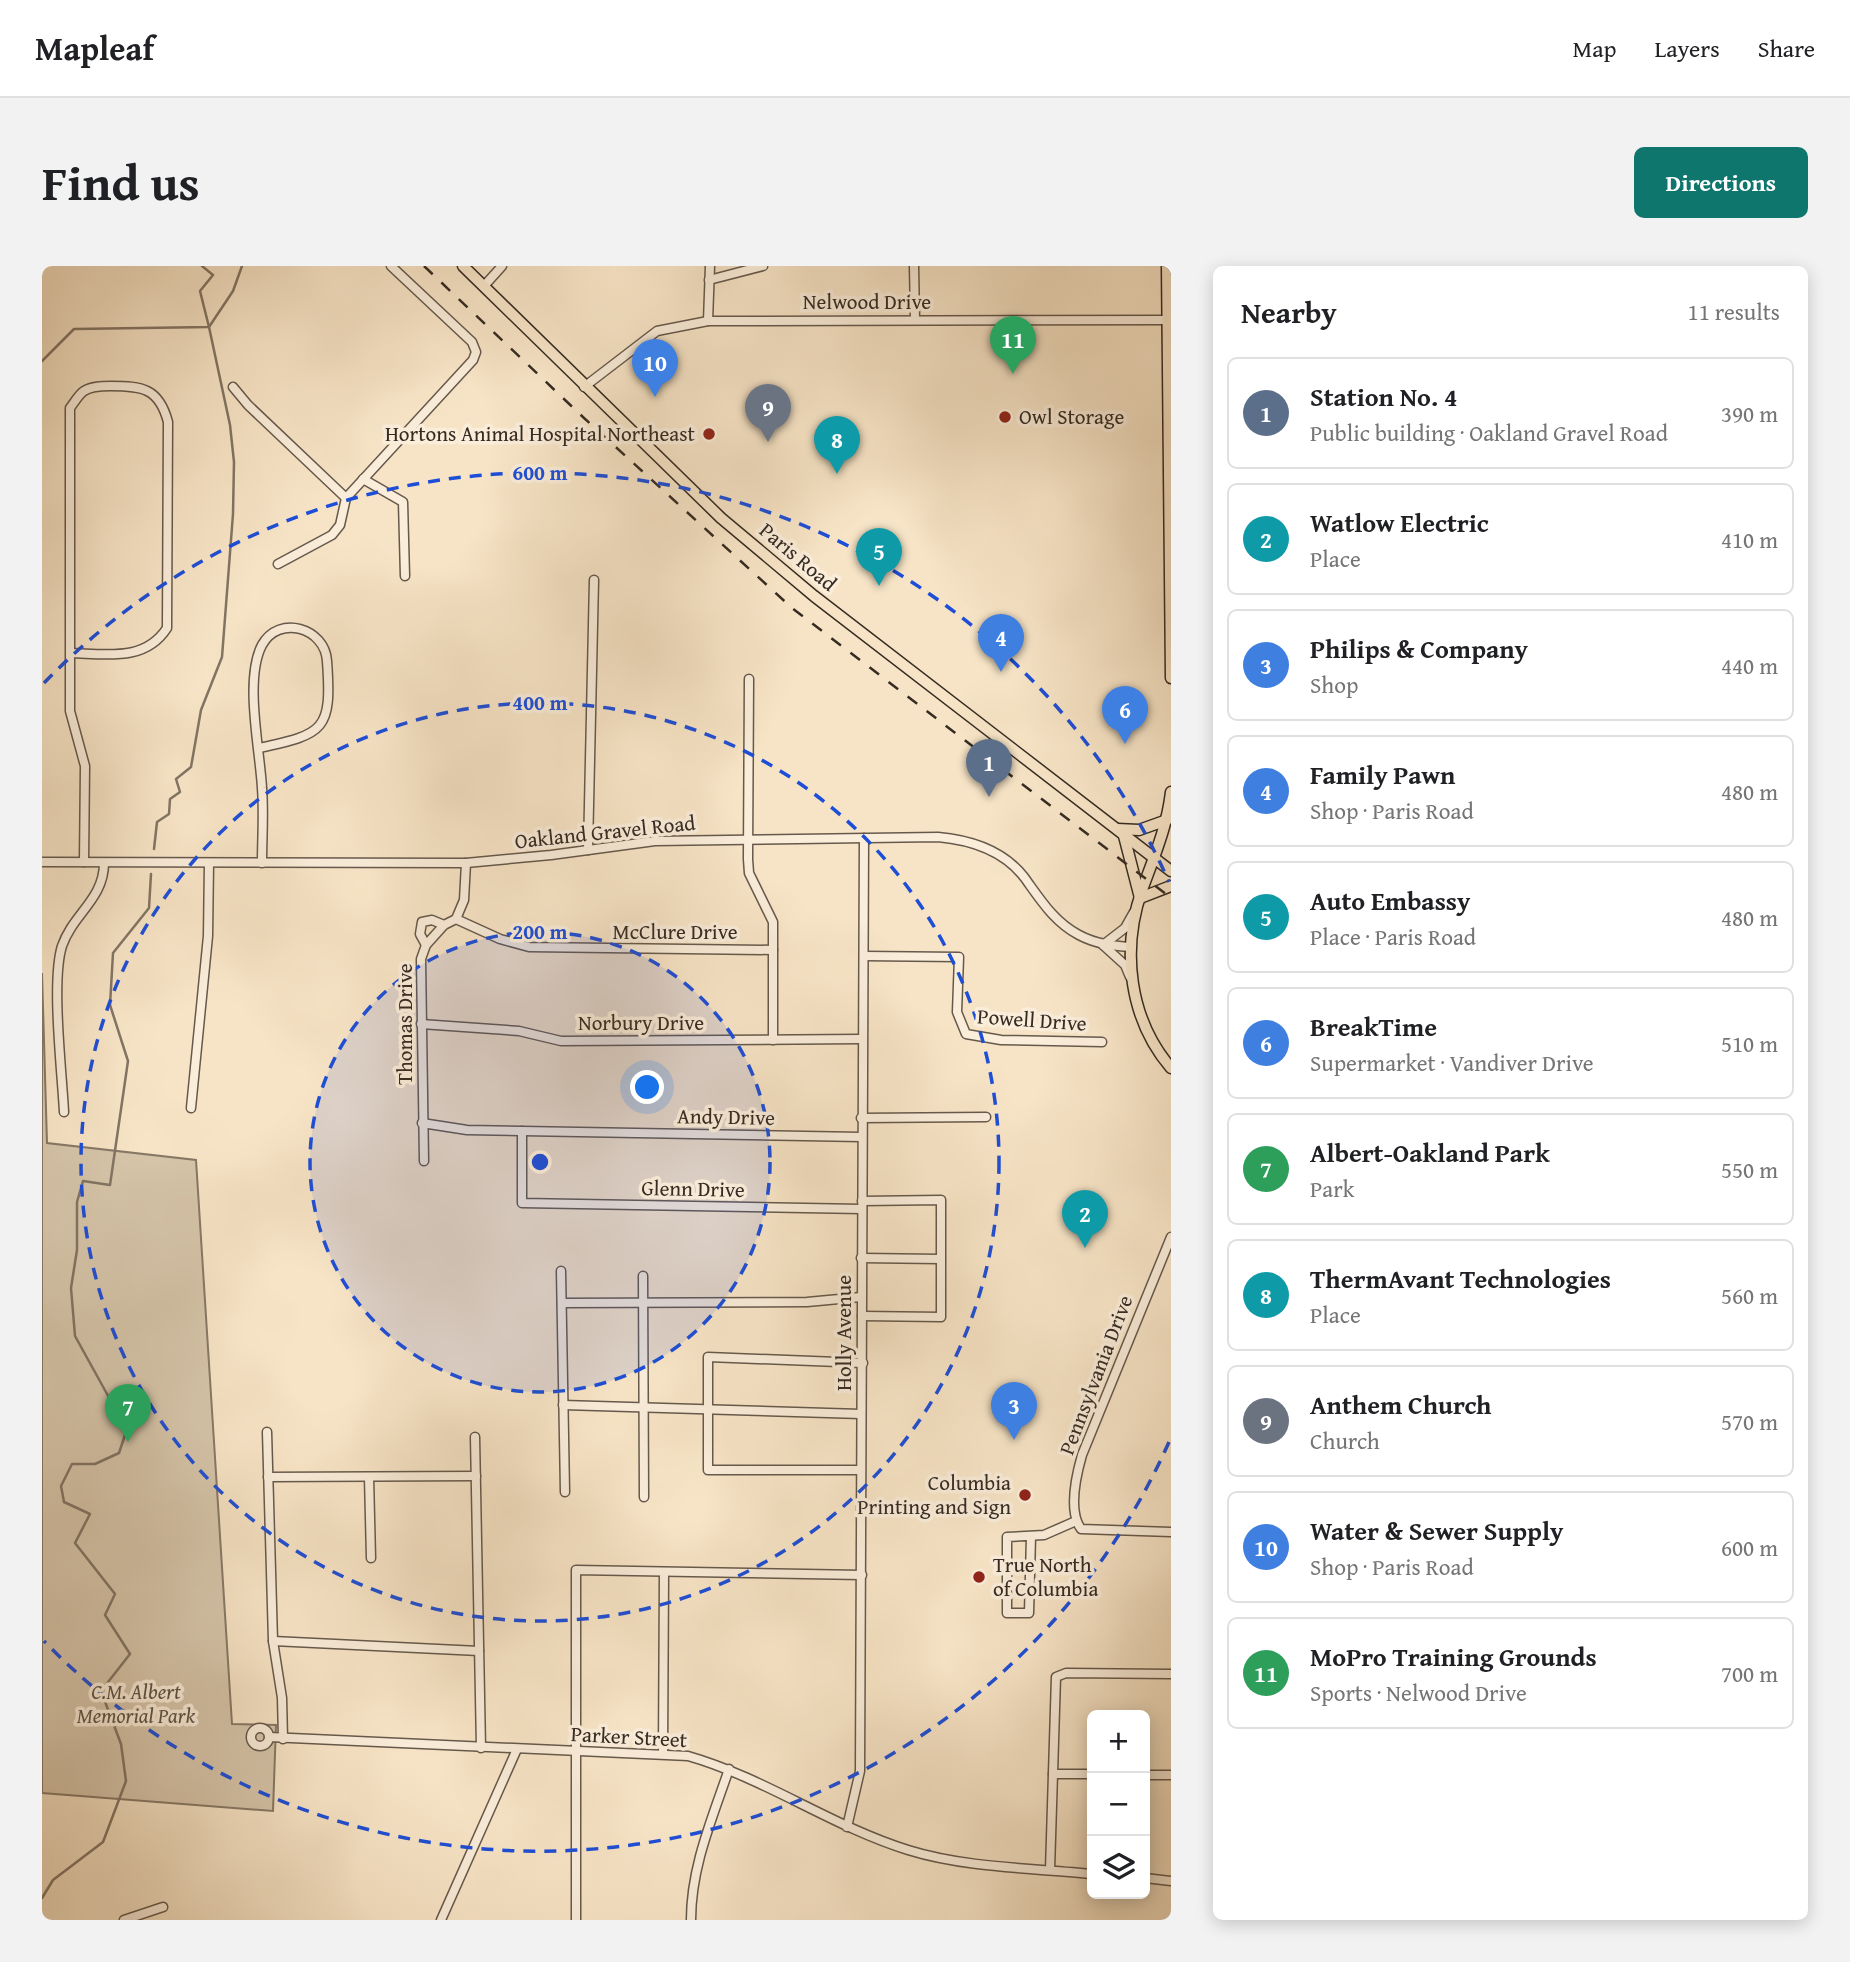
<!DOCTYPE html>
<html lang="en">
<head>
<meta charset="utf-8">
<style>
	:root { --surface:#fff; --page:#f2f2f2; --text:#202124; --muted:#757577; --line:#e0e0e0; --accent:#0f766e }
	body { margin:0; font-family:"Gentium Book Plus",serif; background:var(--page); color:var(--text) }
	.controls { position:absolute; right:21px; bottom:21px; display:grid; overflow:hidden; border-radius:10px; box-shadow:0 4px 18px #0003 }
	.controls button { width:63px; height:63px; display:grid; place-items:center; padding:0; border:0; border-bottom:2px solid var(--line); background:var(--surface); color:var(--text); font:35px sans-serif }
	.you { position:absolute; left:606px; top:822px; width:24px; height:24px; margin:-18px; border:5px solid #fff; border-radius:50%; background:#1a73e8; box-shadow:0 0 0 10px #1a73e833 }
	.badge { display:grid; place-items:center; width:46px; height:46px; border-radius:50%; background:var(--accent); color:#fff; font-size:23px; font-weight:700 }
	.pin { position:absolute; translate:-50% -58px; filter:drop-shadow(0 2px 4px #0008) }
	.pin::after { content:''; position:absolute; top:37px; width:24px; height:21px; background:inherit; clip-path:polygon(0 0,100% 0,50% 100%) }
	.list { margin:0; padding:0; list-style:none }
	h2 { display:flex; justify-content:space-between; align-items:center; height:91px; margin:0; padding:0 28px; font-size:30px }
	h2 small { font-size:23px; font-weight:400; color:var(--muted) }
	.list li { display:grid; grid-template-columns:46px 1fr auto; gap:21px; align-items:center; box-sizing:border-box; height:112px; margin:0 14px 14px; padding:0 14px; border:2px solid var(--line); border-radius:10px }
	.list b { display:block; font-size:26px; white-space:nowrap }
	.list p { margin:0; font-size:23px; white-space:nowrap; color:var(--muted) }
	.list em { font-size:23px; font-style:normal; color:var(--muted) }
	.icon { flex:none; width:38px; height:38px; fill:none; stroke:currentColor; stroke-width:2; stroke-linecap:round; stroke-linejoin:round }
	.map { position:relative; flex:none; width:1129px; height:1654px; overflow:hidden; border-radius:10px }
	header { display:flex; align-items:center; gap:42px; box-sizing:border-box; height:98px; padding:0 35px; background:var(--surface); border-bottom:2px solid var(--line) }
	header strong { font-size:33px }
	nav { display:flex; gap:38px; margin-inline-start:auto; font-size:24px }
	.intro { display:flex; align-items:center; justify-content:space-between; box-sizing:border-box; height:168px; padding:0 42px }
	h1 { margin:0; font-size:49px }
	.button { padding:18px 32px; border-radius:10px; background:var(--accent); color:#fff; font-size:24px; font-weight:700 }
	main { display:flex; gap:42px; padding:0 42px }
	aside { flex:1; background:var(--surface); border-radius:10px; box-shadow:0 4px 18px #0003 }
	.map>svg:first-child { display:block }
</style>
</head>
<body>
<header>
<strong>Mapleaf</strong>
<nav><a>Map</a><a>Layers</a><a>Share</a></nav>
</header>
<div class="intro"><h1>Find us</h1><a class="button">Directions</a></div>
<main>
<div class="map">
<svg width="1129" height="1654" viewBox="0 0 1129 1654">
	<rect width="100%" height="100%" fill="#f7e4c6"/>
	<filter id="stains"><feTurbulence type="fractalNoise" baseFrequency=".00286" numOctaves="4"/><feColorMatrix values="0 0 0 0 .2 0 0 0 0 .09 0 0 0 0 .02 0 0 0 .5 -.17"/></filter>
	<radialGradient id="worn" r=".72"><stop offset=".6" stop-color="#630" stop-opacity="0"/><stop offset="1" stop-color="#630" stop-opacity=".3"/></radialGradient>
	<!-- green -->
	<path fill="#d6c5aa" stroke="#867866" stroke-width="2" d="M0 707 5 877 154 894 190 1458 234 1459 231 1545 0 1527Z"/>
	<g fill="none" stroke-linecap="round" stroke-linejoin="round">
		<!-- stream -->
		<g stroke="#827464" stroke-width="2.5">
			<path d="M0 95 32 63 167 61 158 25 171 9 160 0"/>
			<path d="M112 583 115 556 127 548 128 533 138 526 134 513 149 501 159 444 180 391 191 248 192 196 188 159 167 61 191 25 200 0"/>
			<path d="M0 1632 11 1614 61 1576 84 1515 79 1478 59 1425 88 1388 63 1349 73 1328 33 1277 48 1248 22 1236 19 1220 30 1198H53L77 1187 87 1157 70 1137 33 1070 29 1022 35 984V936L41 915 68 919 86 795 68 739 71 687 107 642 109 608"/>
		</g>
		<!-- minor casing -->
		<g stroke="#66594c" stroke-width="11">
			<g id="minor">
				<path d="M872 0 873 53"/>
				<path d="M667 14 721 0"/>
				<path d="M442 20 460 0"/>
				<path d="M666 55 668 0"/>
				<path d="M191 121 206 139 304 232"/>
				<path d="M542 121 615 65 666 55 1129 54"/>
				<path d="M321 213 361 236 363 310"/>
				<path d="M236 298 290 269 298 259 304 232 431 94 434 86 430 76 349 0"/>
				<path d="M28 387C65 388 103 396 125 362L126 156C117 122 100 120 69 120 61 120 49 120 42 125 37 128 32 137 28 142V445L43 500 42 596"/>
				<path d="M707 413 706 593 707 607 731 656V774"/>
				<path d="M217 482C283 468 290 464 285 395 283 362 237 348 220 379 202 413 218 484 220 522 222 547 220 572 220 597"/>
				<path d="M546 584 552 314"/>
				<path d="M0 596 424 597 509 589 613 575 896 571C929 574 961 584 982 611 998 633 1012 656 1037 669 1054 678 1071 680 1089 681"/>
				<path d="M414 653 458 673 487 681 731 684"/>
				<path d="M384 679 378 668 380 656 390 654 402 659"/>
				<path d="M1061 679 1083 662 1092 646"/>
				<path d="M1061 679 1083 699 1088 711"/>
				<path d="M822 690 917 691 915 746 924 768 959 774 1060 776"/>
				<path d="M379 758 477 765 519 775 820 773"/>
				<path d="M149 842 166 670 167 597"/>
				<path d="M22 846C20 806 9 715 20 680 31 648 62 633 62 597"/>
				<path d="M819 852 944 851"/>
				<path d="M380 857 425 864 819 871"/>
				<path d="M480 865V937L820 943"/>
				<path d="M382 895 379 693 384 679 402 659 414 653 422 634 424 597"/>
				<path d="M1129 971 1040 1189C1034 1210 1026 1245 1039 1263L1129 1266"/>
				<path d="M819 992 898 993"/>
				<path d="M519 1005 523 1226"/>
				<path d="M601 1010 602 1231"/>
				<path d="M520 1037 765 1036 819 1031"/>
				<path d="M820 1050 899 1051V934L820 935"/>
				<path d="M521 1139 819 1148"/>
				<path d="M225 1166 231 1375 240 1432 241 1473"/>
				<path d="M433 1171 439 1482"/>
				<path d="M818 1204H666V1091L821 1097"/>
				<path d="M226 1211 434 1210"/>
				<path d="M327 1211 329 1292"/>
				<path d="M989 1270 987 1347H965V1271L1002 1269 1034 1255"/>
				<path d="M231 1375 437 1385"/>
				<circle cx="218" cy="1471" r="9"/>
				<path d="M227 1471 646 1490C723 1512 789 1560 866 1584 924 1602 990 1602 1050 1608"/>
				<path d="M621 1487 622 1306"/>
				<path d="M1011 1508H1050"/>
				<path d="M1103 1509H1129"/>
				<path d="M805 1561 818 1505 822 572"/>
				<path d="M1008 1604 1014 1411 1024 1407 1129 1408"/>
				<path d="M1103 1612 1129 1615"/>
				<path d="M82 1654 121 1641"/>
				<path d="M399 1654 475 1483"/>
				<path d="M534 1654V1304L820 1309"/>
				<path d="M649 1654C649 1601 670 1553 687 1503"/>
			</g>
		</g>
		<!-- major casing -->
		<g stroke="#352b23" stroke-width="13">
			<g id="major">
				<path d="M421 0 679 252 772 330 1129 605"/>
				<path d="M1125 0 1129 412"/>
				<path d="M1129 526C1125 561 1112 591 1100 624 1079 684 1087 753 1129 802"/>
				<path d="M1075 563 1097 564 1125 554"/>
				<path d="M1082 570 1098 632 1129 620"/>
			</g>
		</g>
		<!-- minor -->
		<use href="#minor" stroke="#faedda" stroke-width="8"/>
		<!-- major -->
		<use href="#major" stroke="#f7e4c6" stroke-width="10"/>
		<!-- rail -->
		<path stroke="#352b23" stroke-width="2.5" stroke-dasharray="12 12" stroke-linecap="butt" d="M382 0 542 152 750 342 1129 632"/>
	</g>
	<!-- distance rings -->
	<circle cx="498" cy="896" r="230" fill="#1d4ed8" fill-opacity=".12"/>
	<g fill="none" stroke="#1d4ed8" stroke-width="3.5" stroke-dasharray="12 9">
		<circle cx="498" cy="896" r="230"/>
		<circle cx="498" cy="896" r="459"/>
		<path d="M1127 1176A689 689 0 0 1 2 1375M2 417A689 689 0 0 1 1127 616"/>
	</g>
	<!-- markers -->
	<g fill="#8f2418" stroke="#faedda" stroke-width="2.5">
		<circle cx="963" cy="151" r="7"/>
		<circle cx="667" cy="168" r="7"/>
		<circle cx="983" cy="1229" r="7"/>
		<circle cx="937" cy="1311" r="7"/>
	</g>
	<g text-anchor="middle" stroke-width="7" stroke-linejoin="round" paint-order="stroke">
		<!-- street labels -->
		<g font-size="21" fill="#352b23" stroke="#faedda">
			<text x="825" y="43">Nelwood Drive</text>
			<text transform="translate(756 291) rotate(40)" y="7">Paris Road</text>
			<text transform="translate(563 566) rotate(-6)" y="7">Oakland Gravel Road</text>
			<text x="633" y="673">McClure Drive</text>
			<text transform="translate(990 754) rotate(4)" y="7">Powell Drive</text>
			<text x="599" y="764">Norbury Drive</text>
			<text transform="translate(363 758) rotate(-90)" y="7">Thomas Drive</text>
			<text transform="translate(684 851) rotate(1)" y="7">Andy Drive</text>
			<text transform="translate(651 923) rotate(1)" y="7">Glenn Drive</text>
			<text transform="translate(802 1067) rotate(-90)" y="7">Holly Avenue</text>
			<text transform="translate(1054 1109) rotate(-69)" y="7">Pennsylvania Drive</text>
			<text transform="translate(587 1471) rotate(3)" y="7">Parker Street</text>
		</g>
		<!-- poi labels -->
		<g font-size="21" fill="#352b23" stroke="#faedda" text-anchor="start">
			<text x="977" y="158">Owl Storage</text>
			<text x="653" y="175" text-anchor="end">Hortons Animal Hospital Northeast</text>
			<text x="969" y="1224" text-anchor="end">Columbia<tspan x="969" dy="24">Printing and Sign</tspan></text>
			<text x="951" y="1306">True North<tspan x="951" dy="24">of Columbia</tspan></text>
		</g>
		<!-- park labels -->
		<g font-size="21" font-style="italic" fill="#5d5245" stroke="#faedda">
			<text x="94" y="1433">C.M. Albert<tspan x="94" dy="24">Memorial Park</tspan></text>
		</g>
	</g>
	<circle cx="498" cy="896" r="10" fill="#1d4ed8" stroke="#faedda" stroke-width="3.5"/>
	<g font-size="21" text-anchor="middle" font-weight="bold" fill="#1d4ed8" stroke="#faedda" stroke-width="7" stroke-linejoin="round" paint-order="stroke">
		<text x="498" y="214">600 m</text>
		<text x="498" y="444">400 m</text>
		<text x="498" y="673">200 m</text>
	</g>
	<rect width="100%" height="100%" filter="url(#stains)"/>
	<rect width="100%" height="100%" fill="url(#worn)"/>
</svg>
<div class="controls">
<button>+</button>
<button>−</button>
<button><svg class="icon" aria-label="layers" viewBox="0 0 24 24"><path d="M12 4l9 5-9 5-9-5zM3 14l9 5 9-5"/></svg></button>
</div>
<div class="you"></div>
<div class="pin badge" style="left:947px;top:531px;background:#5c6f8a">1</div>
<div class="pin badge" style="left:1043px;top:982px;background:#0f9aa8">2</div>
<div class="pin badge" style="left:972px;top:1174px;background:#3f7fe0">3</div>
<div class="pin badge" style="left:959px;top:406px;background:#3f7fe0">4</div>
<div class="pin badge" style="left:837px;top:320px;background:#0f9aa8">5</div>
<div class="pin badge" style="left:1083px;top:478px;background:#3f7fe0">6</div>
<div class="pin badge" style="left:86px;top:1176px;background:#2e9e5b">7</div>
<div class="pin badge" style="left:795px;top:208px;background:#0f9aa8">8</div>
<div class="pin badge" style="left:726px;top:176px;background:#6b7280">9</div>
<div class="pin badge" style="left:613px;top:131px;background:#3f7fe0">10</div>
<div class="pin badge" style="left:971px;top:108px;background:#2e9e5b">11</div>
</div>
<aside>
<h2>Nearby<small>11 results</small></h2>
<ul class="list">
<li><span class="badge" style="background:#5c6f8a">1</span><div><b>Station No. 4</b><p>Public building · Oakland Gravel Road</p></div><em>390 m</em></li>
<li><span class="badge" style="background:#0f9aa8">2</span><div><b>Watlow Electric</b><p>Place</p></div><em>410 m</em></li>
<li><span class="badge" style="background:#3f7fe0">3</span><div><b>Philips &amp; Company</b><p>Shop</p></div><em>440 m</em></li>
<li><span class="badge" style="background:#3f7fe0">4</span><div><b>Family Pawn</b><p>Shop · Paris Road</p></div><em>480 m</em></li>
<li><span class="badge" style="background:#0f9aa8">5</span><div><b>Auto Embassy</b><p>Place · Paris Road</p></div><em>480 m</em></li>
<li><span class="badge" style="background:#3f7fe0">6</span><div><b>BreakTime</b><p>Supermarket · Vandiver Drive</p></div><em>510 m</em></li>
<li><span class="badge" style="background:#2e9e5b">7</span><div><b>Albert-Oakland Park</b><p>Park</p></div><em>550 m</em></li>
<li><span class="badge" style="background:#0f9aa8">8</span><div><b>ThermAvant Technologies</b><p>Place</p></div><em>560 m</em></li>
<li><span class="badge" style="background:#6b7280">9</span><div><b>Anthem Church</b><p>Church</p></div><em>570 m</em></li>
<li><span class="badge" style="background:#3f7fe0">10</span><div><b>Water &amp; Sewer Supply</b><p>Shop · Paris Road</p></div><em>600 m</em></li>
<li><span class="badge" style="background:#2e9e5b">11</span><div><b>MoPro Training Grounds</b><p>Sports · Nelwood Drive</p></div><em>700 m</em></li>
</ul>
</aside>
</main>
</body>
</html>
